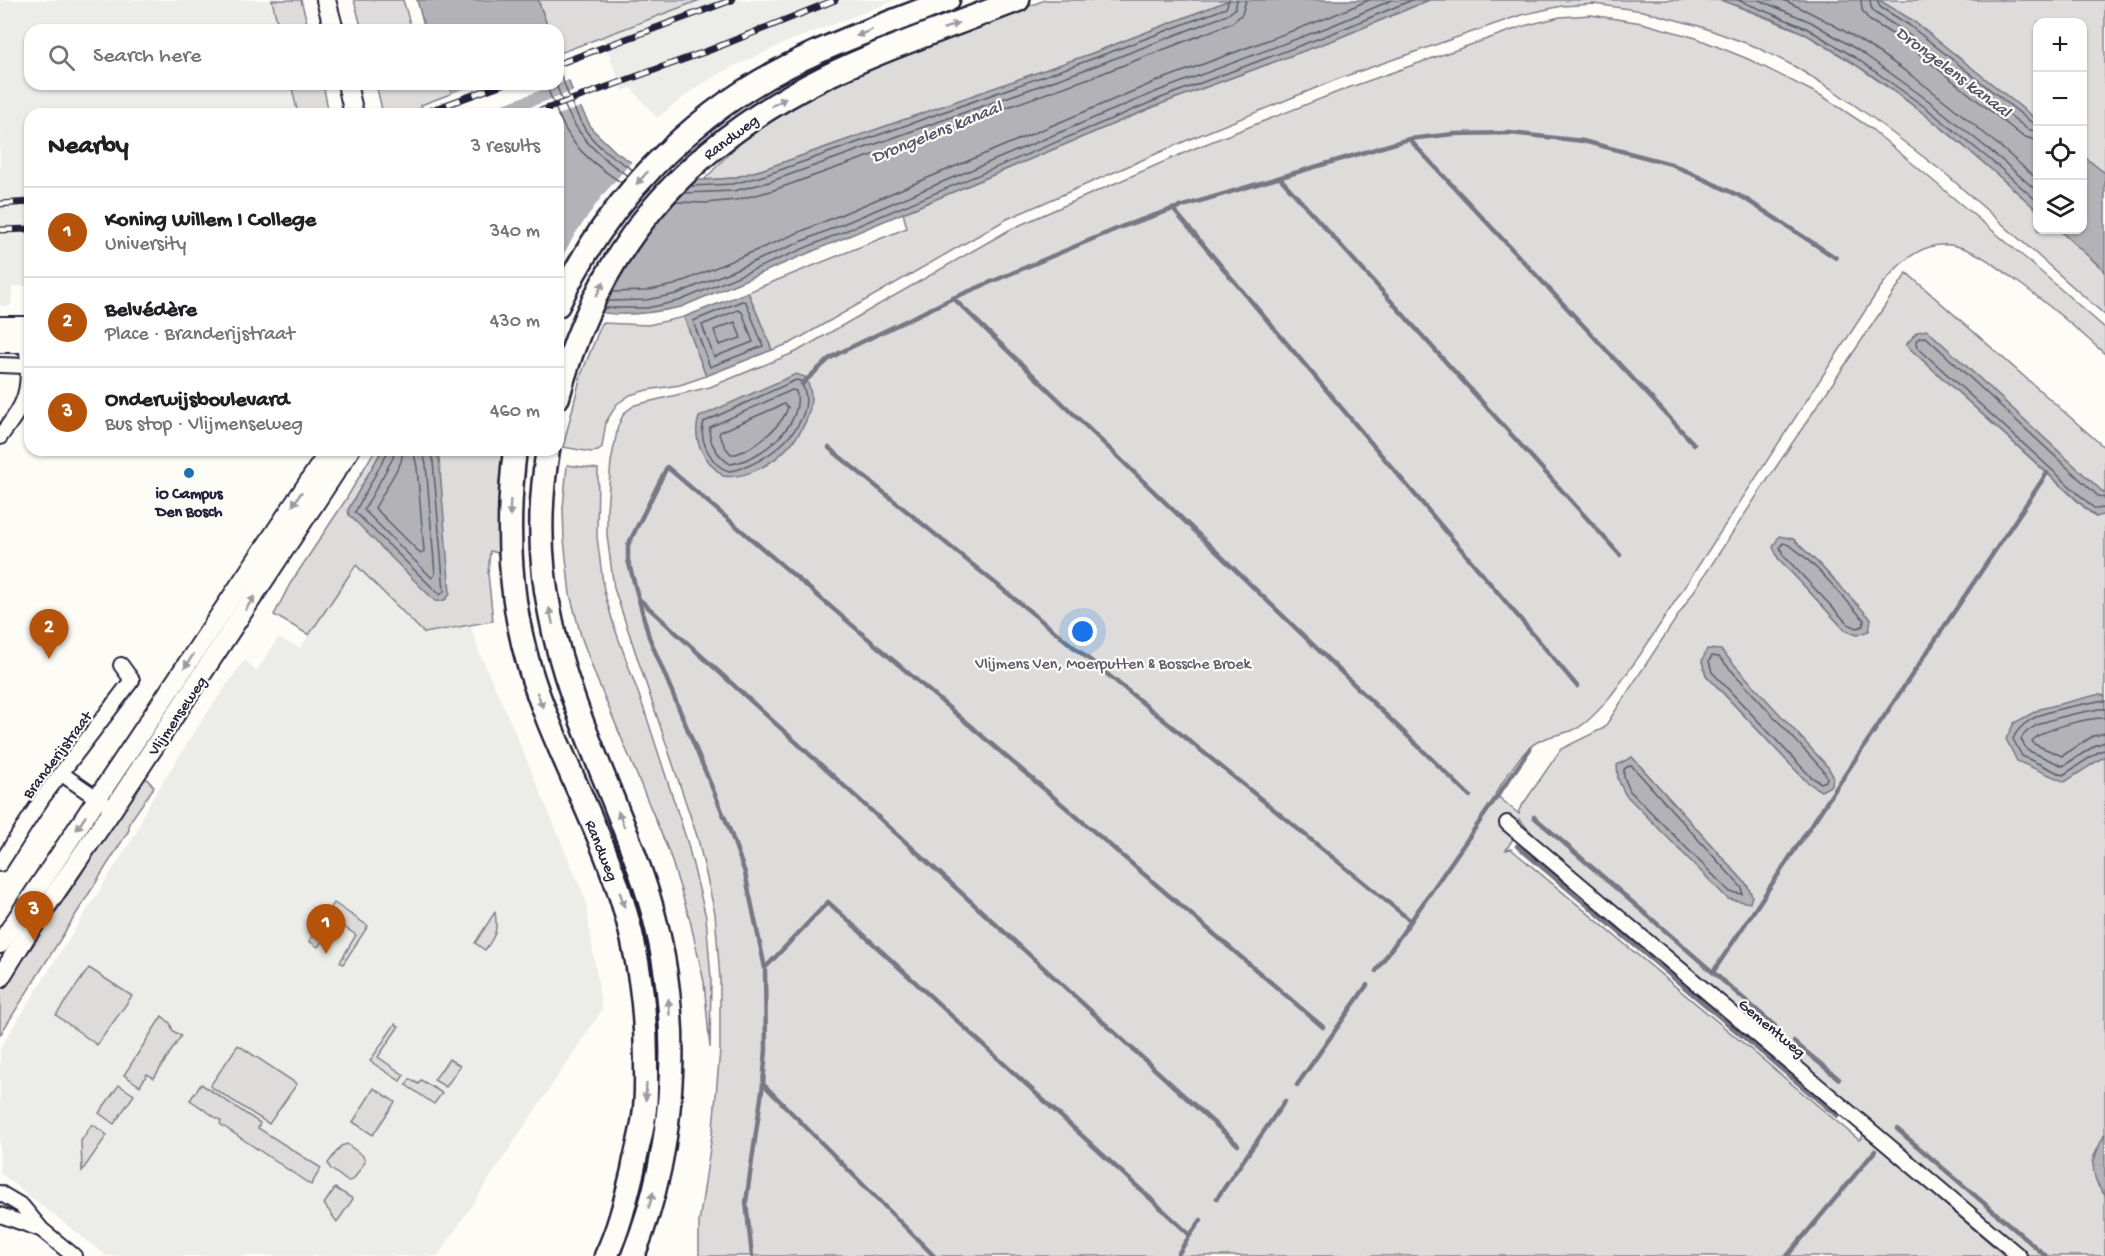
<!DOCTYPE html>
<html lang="en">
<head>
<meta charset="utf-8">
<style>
	:root { --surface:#fff; --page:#f2f2f2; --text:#202124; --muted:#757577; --line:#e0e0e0; --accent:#b45309 }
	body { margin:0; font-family:"Gochi Hand",sans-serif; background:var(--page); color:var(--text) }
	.controls { position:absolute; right:18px; top:18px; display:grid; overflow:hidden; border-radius:12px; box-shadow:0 2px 4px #0004 }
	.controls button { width:54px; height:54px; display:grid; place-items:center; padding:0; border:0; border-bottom:2px solid var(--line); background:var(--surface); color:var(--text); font:30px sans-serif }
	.you { position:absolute; left:1083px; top:632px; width:21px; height:21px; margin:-15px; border:4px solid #fff; border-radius:50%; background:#1a73e8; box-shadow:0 0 0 9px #1a73e833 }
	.badge { display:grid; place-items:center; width:39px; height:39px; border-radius:50%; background:var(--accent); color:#fff; font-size:20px; font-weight:700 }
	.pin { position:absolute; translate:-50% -50px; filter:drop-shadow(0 2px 3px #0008) }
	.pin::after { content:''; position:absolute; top:32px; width:21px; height:18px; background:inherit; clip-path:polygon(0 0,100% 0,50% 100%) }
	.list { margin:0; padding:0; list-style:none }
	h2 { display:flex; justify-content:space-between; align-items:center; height:78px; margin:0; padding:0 24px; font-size:26px }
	h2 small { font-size:20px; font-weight:400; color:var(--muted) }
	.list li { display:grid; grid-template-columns:39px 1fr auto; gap:18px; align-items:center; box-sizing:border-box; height:90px; padding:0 24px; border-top:2px solid var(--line) }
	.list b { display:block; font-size:22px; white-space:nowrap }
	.list p { margin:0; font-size:20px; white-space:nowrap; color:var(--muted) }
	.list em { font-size:20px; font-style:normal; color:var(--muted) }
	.icon { flex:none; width:33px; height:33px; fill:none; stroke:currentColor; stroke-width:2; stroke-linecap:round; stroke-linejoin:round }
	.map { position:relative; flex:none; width:2105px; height:1256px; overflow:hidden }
	.search { position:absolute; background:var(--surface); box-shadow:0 2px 4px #0004; left:24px; top:24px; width:540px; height:66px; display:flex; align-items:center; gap:15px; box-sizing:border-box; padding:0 21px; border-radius:18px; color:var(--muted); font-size:22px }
	.panel { position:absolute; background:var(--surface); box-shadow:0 2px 4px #0004; left:24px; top:108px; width:540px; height:348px; border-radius:18px }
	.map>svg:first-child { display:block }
</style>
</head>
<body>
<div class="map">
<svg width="2105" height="1256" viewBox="0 0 2105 1256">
	<rect width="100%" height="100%" fill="#fdfcf7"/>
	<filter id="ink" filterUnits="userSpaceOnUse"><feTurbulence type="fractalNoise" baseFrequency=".0167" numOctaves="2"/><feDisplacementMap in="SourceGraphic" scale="12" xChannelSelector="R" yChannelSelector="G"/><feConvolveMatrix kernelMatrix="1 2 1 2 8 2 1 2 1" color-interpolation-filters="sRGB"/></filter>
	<g filter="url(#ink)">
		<!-- built -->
		<g fill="#ecece9">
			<path d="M0 0H272L279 30H30V84H291L298 114H30V285L12 287 11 306H0Z"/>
			<path d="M700 0H896L787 42 726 70 697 87 657 118 631 88 623 91 603 38 627 27Z"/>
			<path d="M356 565 424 633 470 625 480 654 514 730 585 898 602 1010 438 1256H107L0 1173V1048L136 833 145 810 199 725 245 659 256 672 278 638 300 648Z"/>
		</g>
		<!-- green -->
		<g fill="#dddcdb" stroke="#807f8b" stroke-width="1.5" fill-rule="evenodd">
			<path d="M272 0H301L309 30H279Z"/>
			<path d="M354 0H403L412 30H362Z"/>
			<path d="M538 0H700L560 53 558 30H549Z"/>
			<path d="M1045 0H1230L1090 54 764 169 733 178 704 180 739 143 774 117 851 75Z"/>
			<path d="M1429 0H1721L1804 33 1853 63 1921 111 1995 172 2037 210 2038 230H2059L2105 271V315L1947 175 1874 119 1830 88 1792 65 1754 46 1699 26 1643 11 1594 4 1562 6 1521 15 1343 77 1190 139 1007 219 791 343 772 350 748 292 907 228 903 213 1163 103 1336 39Z"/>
			<path d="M1879 0H2105V173L2083 156 2082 22H2038L2037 120 1912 20Z"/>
			<path d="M1591 15 1642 23 1696 38 1748 59 1822 96 1869 127 2024 257 2105 328V354C2075 327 2045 301 2012 278 1996 265 1977 251 1956 246 1923 239 1898 263 1880 288L1640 655C1623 678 1608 704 1585 723 1571 735 1554 733 1539 741 1522 749 1506 778 1495 794L1519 814V810L1561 749 1604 728 1760 491 1907 273 2105 448V494L1927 330 1906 345 2095 517 2105 514V696L2100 694 2105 756V1134L2092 1160 2098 1186 2105 1195V1256H2026L1709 985 1551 854 1519 819 1514 837 1506 850 1511 849 1859 1140 1864 1135 2005 1256H699V1223L713 1128 720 1050V979L715 913 698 839 614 588 607 535V509L611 462 618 426 624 413 635 405 710 387 796 352 1011 229 1193 149 1348 88 1524 26 1560 17ZM1793 539 1819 564 1871 619 1857 635 1845 630 1778 558ZM1702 661 1821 791 1806 781 1706 675ZM1632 757 1747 885 1752 896Z"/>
			<path d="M291 84H323L329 114H298Z"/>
			<path d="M376 84H448L453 93 421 105 422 108 405 114H383Z"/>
			<path d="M684 317 706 376 680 385 647 390 630 395 617 404 606 422 602 447 598 451 591 452 563 447 581 375 602 323 648 325Z"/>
			<path d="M375 450H382L348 510 435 452 426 450H482L504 454 502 554 490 551 488 574 493 621 424 633 356 565 309 635 274 615 290 584 345 501Z"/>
			<path d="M567 465 598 469 597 537 604 591 614 626 645 712 687 841 706 917 711 979 710 1048 704 982 690 920 669 852 596 677 581 636 570 594 564 539 563 508Z"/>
			<path d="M145 777 154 787 129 823V830L0 1035V988L6 977 30 950 82 873 104 828Z"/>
			<path d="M334 903 368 926 343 964 340 962 356 935 335 921 318 947 309 941Z"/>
			<path d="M495 912C498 930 496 935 485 950L475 943Z"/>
			<path d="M89 968 132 996 97 1045 56 1015Z"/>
			<path d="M162 1016 170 1023 173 1031 181 1036 154 1078 147 1074 140 1086 124 1075Z"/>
			<path d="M395 1024 399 1026 378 1057 404 1075 400 1081 370 1061Z"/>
			<path d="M238 1045 297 1084 269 1124 210 1086Z"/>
			<path d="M449 1059 460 1066 446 1087 434 1080Z"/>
			<path d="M410 1079 418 1084 421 1080 442 1093 434 1104 406 1085Z"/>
			<path d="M201 1084 260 1123 258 1128 321 1168 311 1185 220 1124 221 1121 190 1100Z"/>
			<path d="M119 1085 134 1095 114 1124 99 1113Z"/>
			<path d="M374 1088 395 1102 373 1135 353 1122Z"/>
			<path d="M92 1124 107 1135 82 1171 81 1141Z"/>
			<path d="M347 1144 363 1156 365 1162 353 1180 347 1181 330 1168 328 1163 341 1146Z"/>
			<path d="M335 1188 353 1199 337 1222 324 1204Z"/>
		</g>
		<!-- water -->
		<g fill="#b2b2b7" stroke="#787885" stroke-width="1.5">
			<path d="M417 0H538L549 30H425Z"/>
			<path d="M1230 0H1429L1336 39 1163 103 681 307C639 316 595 321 558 295V114H460L448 84H558V50L573 93 592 129 616 152 641 169 679 179 704 180 733 178 764 169 1090 54Z"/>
			<path d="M1721 0H1879L1912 20 2037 120V210C1966 146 1890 81 1805 34 1779 20 1749 10 1721 0Z"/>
			<path d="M2083 156 2105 173V271L2059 230H2082Z"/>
			<path d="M748 292 772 350 706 376 684 317Z"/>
			<path d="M1927 330 2105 494V514L2096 517 1906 345 1917 332Z"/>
			<path d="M796 374 805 377C831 421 765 483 723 476 705 461 691 441 699 417Z"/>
			<path d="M382 450H426L435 452 439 458 450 593C447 600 443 602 435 601L349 515 348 510Z"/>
			<path d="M1779 536 1793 539 1819 564 1871 619 1869 631 1857 635 1845 630 1778 558 1773 547Z"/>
			<path d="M1707 649 1721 650 1828 767 1833 776 1832 785 1821 791 1806 781 1706 675 1702 661Z"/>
			<path d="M2100 694 2105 696V756L2065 782 2017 761 2006 739 2014 723 2040 709Z"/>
			<path d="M1632 757 1747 885 1752 896 1750 903 1728 899 1625 794 1618 779 1617 765Z"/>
			<path d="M2105 1134V1195C2086 1172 2093 1158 2105 1134Z"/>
		</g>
		<!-- pier -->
		<g fill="#fdfcf7">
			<path d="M563 53 572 79 558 84V54Z"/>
			<path d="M478 84H558L476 114H457L450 94Z"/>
			<path d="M576 90 583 106 558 115 511 114Z"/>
			<path d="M633 160 642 166 679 176 657 219 629 257 604 301 598 315 569 306 558 299V264L575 234 602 196Z"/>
		</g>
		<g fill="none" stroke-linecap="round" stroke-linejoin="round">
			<!-- shore -->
			<g stroke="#5c5c6d" stroke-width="1.5">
				<path d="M1738 0 1806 28 1856 58 1925 107 1999 167 2038 202"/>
				<path d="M1759 0 1811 22 1861 52 1929 101 2004 162 2038 192"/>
				<path d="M1783 0C1875 39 1963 113 2038 180"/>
				<path d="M1861 0 1862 10 1869 20 1899 38 2022 136 2038 141"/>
				<path d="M1870 0 1871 7 1875 13 1904 31 2027 129 2038 132"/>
				<path d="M1877 0 1880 7 1909 25 2031 122 2038 124"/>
				<path d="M558 67C566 89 574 112 586 131 597 147 617 160 633 170"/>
				<path d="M546 84C553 103 562 127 575 144 587 159 605 172 622 183"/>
				<path d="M556 84C572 129 588 149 628 176"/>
				<path d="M692 186 733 184 766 175 1092 59 1226 8 1229 0"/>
				<path d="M685 193 734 191 769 182 1095 66 1227 15 1235 9 1237 0"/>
				<path d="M677 202 705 203 736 200 771 191 1098 75 1232 23 1242 14 1246 0"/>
				<path d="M613 292 645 291 674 285 1155 82 1327 18 1369 0"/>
				<path d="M608 301 646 300 677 294 1158 91 1331 26 1392 0"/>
				<path d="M742 301 746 302 763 346 710 367 693 321Z"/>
				<path d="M605 308H647L679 301 1161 98 1333 33 1412 0"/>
				<path d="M738 310 742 312 753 342 714 357 702 325Z"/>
				<path d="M735 322 741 338 719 345 714 330Z"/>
				<path d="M796 380 800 381C825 420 763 468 729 471 711 466 698 439 704 422Z"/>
				<path d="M792 390 796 391C806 424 759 461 730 464 718 456 707 441 710 427Z"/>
				<path d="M784 404 788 407C783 426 755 448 736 454H731L726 448 719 435 720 432Z"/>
				<path d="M387 450 386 455 355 512 440 595 444 591 433 461 429 450"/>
				<path d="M394 450 393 458 364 510 432 578 435 574 426 464 422 450"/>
				<path d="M403 450 401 462 375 508 421 554 424 551 417 467 413 450"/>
				<path d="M2105 498 2098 496 1926 337 1919 338 1916 343 1917 347 2095 509 2105 508"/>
				<path d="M1783 543C1800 545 1850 605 1864 620L1863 626 1857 628 1848 624 1783 555 1780 547Z"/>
				<path d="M1712 656 1719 657 1823 770 1827 777 1826 781 1821 783 1810 776 1712 672 1709 661Z"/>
				<path d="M2105 701H2099C2072 707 2025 710 2013 739L2022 756 2063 775 2100 751 2105 750"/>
				<path d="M2105 709H2099C2080 713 2029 720 2021 739L2027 750 2063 766 2096 745 2105 742"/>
				<path d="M2105 718C2089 717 2042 729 2032 741L2034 744 2062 756 2093 736 2105 733"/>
				<path d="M1629 766H1632L1742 888V894L1730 892 1630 791 1624 777V769Z"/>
			</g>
			<!-- stream -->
			<g stroke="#787885" stroke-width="4.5">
				<path d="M1409 139 1694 444"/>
				<path d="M1280 178 1620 555"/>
				<path d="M1173 209 1577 686"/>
				<path d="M953 298 1470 796"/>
				<path d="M802 384 829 359 841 352 953 298 1121 227 1173 209 1409 139 1454 134 1510 133 1583 141 1671 164 1744 198 1836 258"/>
				<path d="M829 448 1411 921"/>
				<path d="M639 599 1238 1145"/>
				<path d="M1534 817 1775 1026"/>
				<path d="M1517 846 1837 1116"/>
				<path d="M765 968 828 902 1190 1235 1177 1256"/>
				<path d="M1376 971 1530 749"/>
				<path d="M1713 972 2047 473"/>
				<path d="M1794 1042 1839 1079"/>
				<path d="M763 1084 934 1256"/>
				<path d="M1297 1085 1367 985"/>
				<path d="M1897 1129 2046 1256"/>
				<path d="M1217 1198 1285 1101"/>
				<path d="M1190 1235 1201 1220"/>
				<path d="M752 1256 746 1202 763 1084 766 1049 765 968 745 873 729 828 649 637 628 560V545L667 467 1323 1027"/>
				<path d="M1787 1256 1875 1151"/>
			</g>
			<!-- minor casing -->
			<g stroke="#22223b" stroke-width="18">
				<g id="minor">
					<path d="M0 365 26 366"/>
					<path d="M0 437C8 425 18 414 23 401 31 382 27 355 26 335"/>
					<path d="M62 774 104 803"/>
					<path d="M1507 823 2019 1256"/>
					<path d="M0 864 43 797 132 680 121 665"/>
					<path d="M0 1193 22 1206 42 1230 74 1256"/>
					<path d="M0 1215 40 1229"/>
				</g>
			</g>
			<!-- tertiary casing -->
			<g stroke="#22223b" stroke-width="22">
				<g id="tertiary">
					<path d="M326 0 334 30"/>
					<path d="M347 84 354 114"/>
					<path d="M0 944 330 450"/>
					<path d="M0 978 26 936 113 809 350 450"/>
				</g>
			</g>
			<!-- secondary casing -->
			<g stroke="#22223b" stroke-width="24">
				<g id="secondary">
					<path d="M0 327H30"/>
					<path d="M0 342H30"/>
				</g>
			</g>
			<!-- primary casing -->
			<g stroke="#22223b" stroke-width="27">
				<g id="primary">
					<path d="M558 305C606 203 687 117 788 66 839 40 895 21 948 0"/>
					<path d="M558 397C598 247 686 146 825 77 887 47 954 25 1018 0"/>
					<path d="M515 450C506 523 508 595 529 666 549 734 584 796 609 863 634 927 646 993 646 1062 646 1080 647 1099 644 1116 642 1134 636 1152 633 1170 626 1199 619 1229 606 1256"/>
					<path d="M548 450C539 503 539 560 550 613 568 711 619 800 648 895 684 1012 678 1143 633 1256"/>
				</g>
			</g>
			<!-- minor -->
			<use href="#minor" stroke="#fdfcf7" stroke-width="14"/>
			<!-- tertiary -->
			<use href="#tertiary" stroke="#fdfcf7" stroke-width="18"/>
			<!-- secondary -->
			<use href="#secondary" stroke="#fdfcf7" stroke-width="20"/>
			<!-- primary -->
			<use href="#primary" stroke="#fdfcf7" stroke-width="22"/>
			<!-- rail casing -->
			<g stroke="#22223b" stroke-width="7">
				<g id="rail">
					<path d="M558 64 732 0"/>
					<path d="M421 114 503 84"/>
					<path d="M532 114 710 50 835 0"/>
					<path d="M0 204 30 202"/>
					<path d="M0 230 30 229"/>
				</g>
			</g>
			<!-- rail -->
			<use href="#rail" stroke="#fdfcf7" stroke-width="4.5" stroke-dasharray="14" stroke-linecap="butt"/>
		</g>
		<!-- one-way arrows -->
		<defs><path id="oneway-solid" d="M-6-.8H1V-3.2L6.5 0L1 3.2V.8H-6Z" transform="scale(1.5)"/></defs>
		<g fill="#9a9aa2">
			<use href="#oneway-solid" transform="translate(951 26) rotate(-21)"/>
			<use href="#oneway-solid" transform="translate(864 33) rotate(158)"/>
			<use href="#oneway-solid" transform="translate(779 102) rotate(-30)"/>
			<use href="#oneway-solid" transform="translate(642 178) rotate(132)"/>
			<use href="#oneway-solid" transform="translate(600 289) rotate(-63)"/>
			<use href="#oneway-solid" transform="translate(297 499) rotate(124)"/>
			<use href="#oneway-solid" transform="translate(510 508) rotate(92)"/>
			<use href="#oneway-solid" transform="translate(250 603) rotate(-56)"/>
			<use href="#oneway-solid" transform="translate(551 616) rotate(-102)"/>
			<use href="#oneway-solid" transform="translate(189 661) rotate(124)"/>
			<use href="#oneway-solid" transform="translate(540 700) rotate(69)"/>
			<use href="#oneway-solid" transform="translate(621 819) rotate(-112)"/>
			<use href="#oneway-solid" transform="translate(81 823) rotate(124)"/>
			<use href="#oneway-solid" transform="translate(622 899) rotate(72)"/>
			<use href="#oneway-solid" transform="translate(669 1007) rotate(-94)"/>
			<use href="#oneway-solid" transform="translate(646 1092) rotate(93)"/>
			<use href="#oneway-solid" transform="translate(651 1200) rotate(-74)"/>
		</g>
	</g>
	<!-- markers -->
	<circle fill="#1f6fb2" stroke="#fdfcf7" stroke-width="2" cx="189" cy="473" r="6"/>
	<g text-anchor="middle" stroke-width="4.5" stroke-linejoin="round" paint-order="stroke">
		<!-- street labels -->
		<g font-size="16" fill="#22223b" stroke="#fdfcf7">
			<text transform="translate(730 136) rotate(-37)" y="6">Randweg</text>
			<text transform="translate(176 715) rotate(-56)" y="6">Vlijmenseweg</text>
			<text transform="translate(56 754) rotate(-53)" y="6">Branderijstraat</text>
			<text transform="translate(603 850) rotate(68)" y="6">Randweg</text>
			<text transform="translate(1773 1027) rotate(40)" y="6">Gementweg</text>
		</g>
		<!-- poi labels -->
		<g font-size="16" font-weight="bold" fill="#22223b" stroke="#fdfcf7">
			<text x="189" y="498">iO Campus<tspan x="189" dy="18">Den Bosch</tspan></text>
		</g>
		<!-- park labels -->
		<g font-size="16" fill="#5a5a6b" stroke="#fdfcf7">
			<text x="1113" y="668">Vlijmens Ven, Moerputten &amp; Bossche Broek</text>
		</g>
		<!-- water labels -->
		<g font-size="18" font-style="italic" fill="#545466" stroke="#fdfcf7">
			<text transform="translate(1954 71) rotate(37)" y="6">Drongelens kanaal</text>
			<text transform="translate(936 131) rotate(-22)" y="6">Drongelens kanaal</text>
		</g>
	</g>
</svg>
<div class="controls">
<button>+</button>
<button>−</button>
<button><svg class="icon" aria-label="locate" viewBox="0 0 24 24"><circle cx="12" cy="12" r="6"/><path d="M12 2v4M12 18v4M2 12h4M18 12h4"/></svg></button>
<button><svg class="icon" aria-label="layers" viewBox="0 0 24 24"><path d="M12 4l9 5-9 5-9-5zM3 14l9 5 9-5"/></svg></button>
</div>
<div class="you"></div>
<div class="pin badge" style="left:326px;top:954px">1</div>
<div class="pin badge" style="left:49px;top:659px">2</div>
<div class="pin badge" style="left:34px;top:941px">3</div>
<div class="search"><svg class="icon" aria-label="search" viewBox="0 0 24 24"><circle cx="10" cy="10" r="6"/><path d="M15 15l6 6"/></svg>Search here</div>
<section class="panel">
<h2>Nearby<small>3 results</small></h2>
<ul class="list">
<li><span class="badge">1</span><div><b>Koning Willem I College</b><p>University</p></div><em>340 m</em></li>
<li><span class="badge">2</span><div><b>Belvédère</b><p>Place · Branderijstraat</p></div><em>430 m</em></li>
<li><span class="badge">3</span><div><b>Onderwijsboulevard</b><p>Bus stop · Vlijmenseweg</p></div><em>460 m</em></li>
</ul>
</section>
</div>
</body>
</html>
